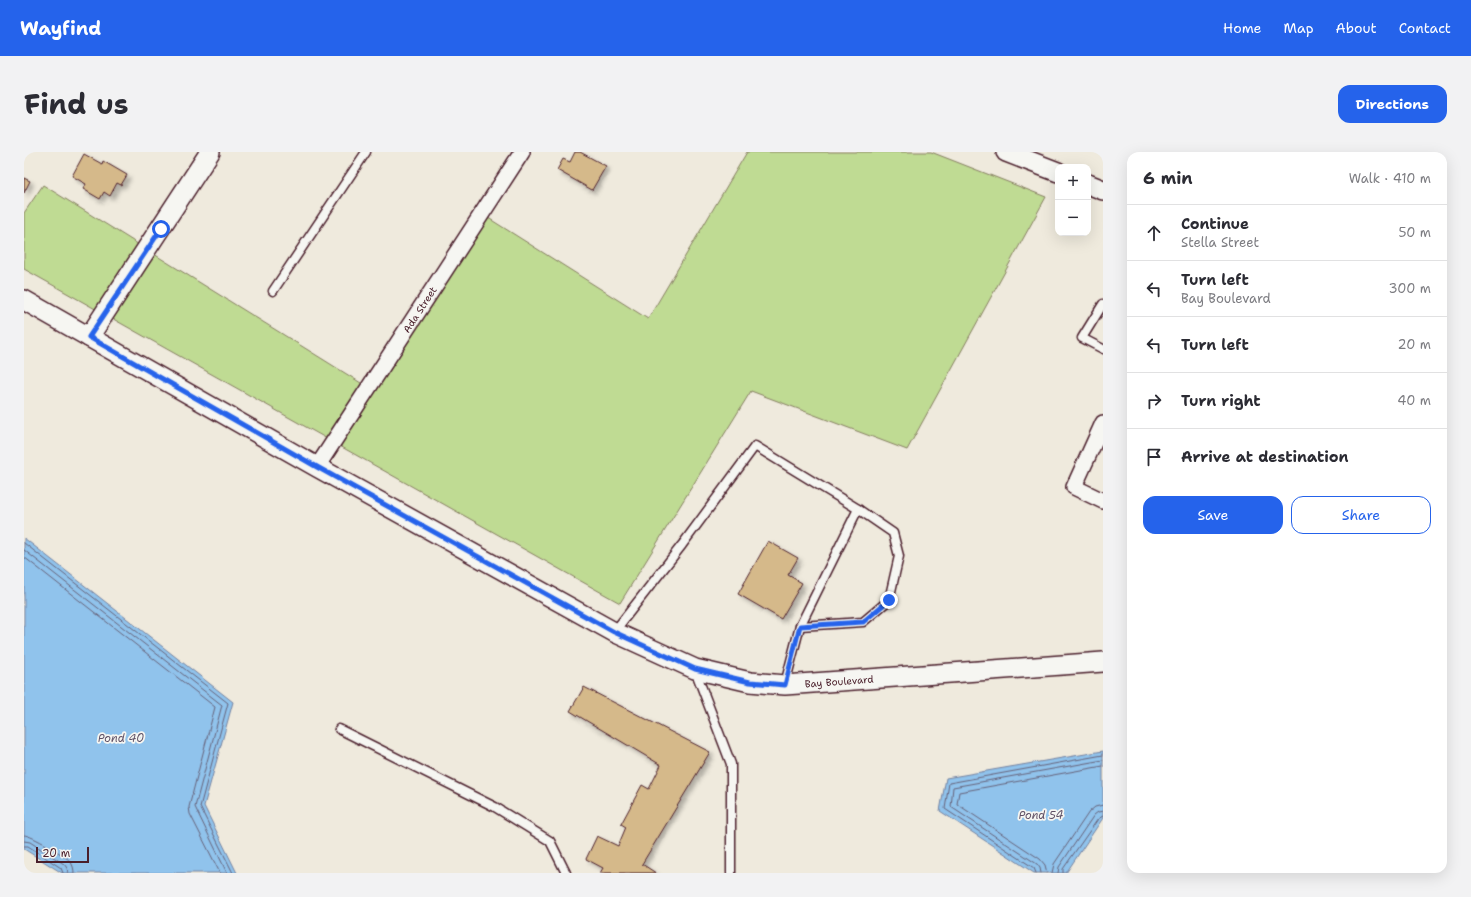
<!DOCTYPE html>
<html lang="en">
<head>
<meta charset="utf-8">
<style>
	:root { --surface:#fff; --page:#f2f2f3; --text:#2b2b33; --muted:#7c7c81; --line:#e1e1e2; --accent:#2563eb }
	body { margin:0; font-family:"Shantell Sans",sans-serif; background:var(--page); color:var(--text) }
	.controls { position:absolute; right:12px; top:12px; display:grid; overflow:hidden; border-radius:8px; box-shadow:0 4px 16px #0002 }
	.controls button { width:36px; height:36px; display:grid; place-items:center; padding:0; border:0; border-bottom:1px solid var(--line); background:var(--surface); color:var(--text); font:20px sans-serif }
	.scale { position:absolute; left:12px; bottom:10px; width:53px; box-sizing:border-box; padding-left:4px; border:2px solid #4a1f2b; border-top:0; font-size:11px; line-height:14px; white-space:nowrap; color:#4a1f2b; -webkit-text-stroke:3px #f6f6f2; paint-order:stroke }
	.stop { position:absolute; width:12px; height:12px; margin:-9px; border:3px solid #2563eb; border-radius:50%; background:#fff }
	.stop.end { background:#2563eb; border-color:#fff; box-shadow:0 1px 4px #0008 }
	.list { margin:0; padding:0; list-style:none }
	h2 { display:flex; justify-content:space-between; align-items:center; height:52px; margin:0; padding:0 16px; font-size:17px }
	h2 small { font-size:13px; font-weight:400; color:var(--muted) }
	.list li { display:grid; grid-template-columns:26px 1fr auto; gap:12px; align-items:center; box-sizing:border-box; height:56px; padding:0 16px; border-top:1px solid var(--line) }
	.list b { display:block; font-size:15px; white-space:nowrap }
	.list p { margin:0; font-size:13px; white-space:nowrap; color:var(--muted) }
	.list em { font-size:13px; font-style:normal; color:var(--muted) }
	.actions { display:flex; gap:8px; padding:12px 16px }
	.actions a { flex:1; padding:9px 0; border:1px solid var(--accent); border-radius:12px; text-align:center; font-size:14px; color:var(--accent) }
	.actions .main { background:var(--accent); color:#fff }
	.icon { flex:none; width:22px; height:22px; fill:none; stroke:currentColor; stroke-width:2; stroke-linecap:round; stroke-linejoin:round }
	.map { position:relative; flex:none; width:1079px; height:721px; overflow:hidden; border-radius:12px }
	header { display:flex; align-items:center; gap:24px; box-sizing:border-box; height:56px; padding:0 20px; background:var(--accent); color:#fff }
	header strong { font-size:19px }
	nav { display:flex; gap:22px; margin-inline-start:auto; font-size:14px }
	.intro { display:flex; align-items:center; justify-content:space-between; box-sizing:border-box; height:96px; padding:0 24px }
	h1 { margin:0; font-size:28px }
	.button { padding:10px 18px; border-radius:12px; background:var(--accent); color:#fff; font-size:14px; font-weight:700 }
	main { display:flex; gap:24px; padding:0 24px }
	aside { flex:1; background:var(--surface); border-radius:12px; box-shadow:0 4px 16px #0002 }
	.map>svg:first-child { display:block }
</style>
</head>
<body>
<header>
<strong>Wayfind</strong>
<nav><a>Home</a><a>Map</a><a>About</a><a>Contact</a></nav>
</header>
<div class="intro"><h1>Find us</h1><a class="button">Directions</a></div>
<main>
<div class="map">
<svg width="1079" height="721" viewBox="0 0 1079 721">
	<defs>
		<filter id="shadow"><feDropShadow dx="3.5" dy="3.5" stdDeviation="2" flood-color="#0004"/></filter>
	</defs>
	<rect width="100%" height="100%" fill="#efeadd"/>
	<filter id="ink" filterUnits="userSpaceOnUse"><feTurbulence type="fractalNoise" baseFrequency=".025" numOctaves="2"/><feDisplacementMap in="SourceGraphic" scale="8" xChannelSelector="R" yChannelSelector="G"/><feConvolveMatrix kernelMatrix="1 2 1 2 8 2 1 2 1" color-interpolation-filters="sRGB"/></filter>
	<g filter="url(#ink)">
		<!-- green -->
		<path fill="#bfdb93" stroke="#847d5f" d="M723 0H907L1022 45 883 298 727 239 596 451 0 117V61L19 33 345 236 458 62 624 167Z"/>
		<!-- water -->
		<g fill="#90c3ec" stroke="#74819f">
			<path d="M0 386 209 550 180 654 213 721H38L0 697Z"/>
			<path d="M1079 599V666L1042 721H1010L916 659 922 626Z"/>
		</g>
		<g fill="none" stroke-linecap="round" stroke-linejoin="round">
			<!-- shore -->
			<g stroke="#666178" stroke-width="1">
				<path d="M0 391 204 551 176 655 209 721"/>
				<path d="M0 398 198 553 171 655 203 721"/>
				<path d="M0 405 191 555 165 655 166 662 196 721"/>
				<path d="M0 683C8 683 40 703 46 709 49 713 50 717 50 721"/>
				<path d="M0 689 6 690 40 712 43 716 44 721"/>
				<path d="M0 694H4L37 716 39 721"/>
				<path d="M1012 721 1010 716 921 657 925 631 1079 603"/>
				<path d="M1017 721 1016 716 1013 712 927 655 929 635 1079 608"/>
				<path d="M1023 721 1021 713 1016 707 933 652 935 640 1079 614"/>
				<path d="M1028 721 1030 712 1065 660 1071 655 1079 653"/>
				<path d="M1034 721 1035 715 1070 663 1074 660 1079 659"/>
				<path d="M1039 721V717L1074 667 1079 664"/>
			</g>
		</g>
		<!-- building -->
		<g fill="#d5b98a" stroke="#4a1f2b" filter="url(#shadow)">
			<path d="M551 0H556L582 14 568 38 533 18 539 7 546 10Z"/>
			<path d="M60 2 78 12 79 9 103 23 97 33 93 31 86 44 80 40 76 47 59 37 62 32 48 24Z"/>
			<path d="M0 26 6 29 0 41Z"/>
			<path d="M744 389 774 406 764 423 778 431 757 467 714 442Z"/>
			<path d="M560 535 686 600 618 712 632 721H576L579 716 562 707 573 684 594 694 602 675 597 672 618 633 625 637 637 613 546 559Z"/>
		</g>
		<g fill="none" stroke-linecap="round" stroke-linejoin="round">
			<!-- service casing -->
			<g stroke="#4a1f2b" stroke-width="11">
				<g id="service">
					<path d="M249 139 342 0"/>
					<path d="M1079 152 1058 186 1079 197"/>
					<path d="M776 474 839 470 865 448 875 404 869 381 834 357"/>
					<path d="M590 480 658 393 731 294 834 357 776 474 761 532"/>
					<path d="M671 518 707 612V721"/>
					<path d="M315 577 471 655 526 689 542 721"/>
				</g>
			</g>
			<!-- minor casing -->
			<g stroke="#4a1f2b" stroke-width="18">
				<g id="minor">
					<path d="M1079 271 1050 335 1079 349"/>
					<path id="s1" d="M293 315 498 0"/>
				</g>
			</g>
			<!-- tertiary casing -->
			<g stroke="#4a1f2b" stroke-width="22">
				<g id="tertiary">
					<path d="M982 0 1034 20"/>
					<path d="M1064 32 1079 38"/>
					<path id="s2" d="M0 148 293 315 590 480 671 517 726 530 761 533 1079 510"/>
					<path d="M65 185 186 0"/>
				</g>
			</g>
			<!-- service -->
			<use href="#service" stroke="#f6f6f2" stroke-width="8"/>
			<!-- minor -->
			<use href="#minor" stroke="#f6f6f2" stroke-width="15"/>
			<!-- tertiary -->
			<use href="#tertiary" stroke="#f6f6f2" stroke-width="19"/>
		</g>
	</g>
	<g fill="none" stroke-linecap="round" stroke-linejoin="round" filter="url(#ink)">
		<!-- route -->
		<path stroke="#2563eb" stroke-width="5" d="M137 77 65 185 293 315 590 480 671 517 726 530 761 533 776 474 839 470 865 448"/>
	</g>
	<g text-anchor="middle" stroke-width="3.5" stroke-linejoin="round" paint-order="stroke">
		<!-- street labels -->
		<g font-size="10" fill="#4a1f2b" stroke="#f6f6f2">
			<text dy="4" stroke="none"><textPath href="#s1" startOffset="188">Ada Street</textPath></text>
			<text dy="4" stroke="none"><textPath href="#s2" startOffset="912">Bay Boulevard</textPath></text>
		</g>
		<!-- water labels -->
		<g font-size="11" font-style="italic" fill="#5f5065" stroke="#f6f6f2">
			<text x="97" y="590">Pond 40</text>
			<text x="1017" y="667">Pond 54</text>
		</g>
	</g>
</svg>
<div class="controls">
<button>+</button>
<button>−</button>
</div>
<div class="scale">20 m</div>
<div class="stop" style="left:137px;top:77px"></div>
<div class="stop end" style="left:865px;top:448px"></div>
</div>
<aside>
<h2>6 min<small>Walk · 410 m</small></h2>
<ul class="list">
<li><svg class="icon" aria-label="ahead" viewBox="0 0 24 24"><path d="M12 20V5M6 11l6-6 6 6"/></svg><div><b>Continue</b><p>Stella Street</p></div><em>50 m</em></li>
<li><svg class="icon" aria-label="left" viewBox="0 0 24 24"><path d="M17 20v-9H6M10 6l-5 5 5 5"/></svg><div><b>Turn left</b><p>Bay Boulevard</p></div><em>300 m</em></li>
<li><svg class="icon" aria-label="left" viewBox="0 0 24 24"><path d="M17 20v-9H6M10 6l-5 5 5 5"/></svg><div><b>Turn left</b></div><em>20 m</em></li>
<li><svg class="icon" aria-label="right" viewBox="0 0 24 24"><path d="M7 20v-9h11M14 6l5 5-5 5"/></svg><div><b>Turn right</b></div><em>40 m</em></li>
<li><svg class="icon" aria-label="arrive" viewBox="0 0 24 24"><path d="M6 21V4h12l-3 4 3 4H6"/></svg><div><b>Arrive at destination</b></div></li>
</ul>
<div class="actions"><a class="main">Save</a><a>Share</a></div>
</aside>
</main>
</body>
</html>
